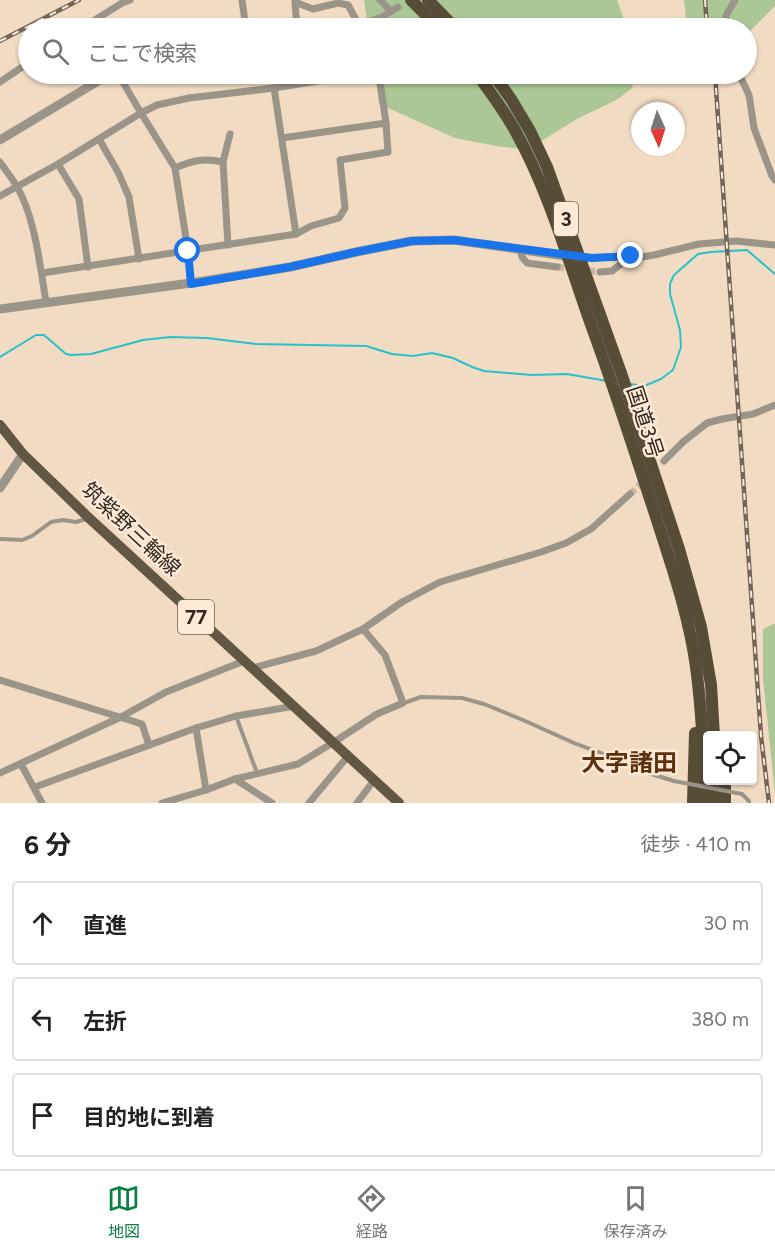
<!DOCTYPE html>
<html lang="ja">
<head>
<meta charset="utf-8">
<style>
	:root { --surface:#fff; --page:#f6f6f6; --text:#222; --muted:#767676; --line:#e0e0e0; --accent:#0b8043 }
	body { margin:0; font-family:Figtree,"Noto Sans JP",sans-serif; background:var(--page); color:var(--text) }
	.controls { position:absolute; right:18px; bottom:18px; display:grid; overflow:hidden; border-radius:6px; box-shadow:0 2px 4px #0004 }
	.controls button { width:54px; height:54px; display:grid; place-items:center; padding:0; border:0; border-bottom:2px solid var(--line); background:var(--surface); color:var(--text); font:30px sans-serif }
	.compass { position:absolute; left:631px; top:102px; width:54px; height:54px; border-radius:50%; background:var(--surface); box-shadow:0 2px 4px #0004; rotate:177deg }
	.stop { position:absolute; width:18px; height:18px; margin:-14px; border:4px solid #1a73e8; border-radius:50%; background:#fff }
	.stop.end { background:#1a73e8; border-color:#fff; box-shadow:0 2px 6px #0008 }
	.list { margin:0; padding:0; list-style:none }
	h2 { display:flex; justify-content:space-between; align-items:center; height:78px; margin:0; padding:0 24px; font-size:26px }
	h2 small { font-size:20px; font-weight:400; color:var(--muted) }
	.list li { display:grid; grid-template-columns:39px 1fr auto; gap:18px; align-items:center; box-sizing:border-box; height:84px; margin:0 12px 12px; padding:0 12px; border:2px solid var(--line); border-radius:6px }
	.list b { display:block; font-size:22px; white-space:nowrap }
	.list em { font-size:20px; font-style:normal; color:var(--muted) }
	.icon { flex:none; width:33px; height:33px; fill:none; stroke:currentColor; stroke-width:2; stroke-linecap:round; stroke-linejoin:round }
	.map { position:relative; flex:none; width:775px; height:803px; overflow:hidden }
	.search { position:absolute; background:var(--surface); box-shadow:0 2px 4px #0004; left:18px; right:18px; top:18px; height:66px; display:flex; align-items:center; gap:15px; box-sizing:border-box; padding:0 21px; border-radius:33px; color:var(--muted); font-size:22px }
	.sheet { height:366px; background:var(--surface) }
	nav { display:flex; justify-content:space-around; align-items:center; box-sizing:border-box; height:84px; border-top:2px solid var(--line); background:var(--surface); font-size:16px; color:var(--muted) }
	nav a { display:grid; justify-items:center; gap:3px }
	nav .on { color:var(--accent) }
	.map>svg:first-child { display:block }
</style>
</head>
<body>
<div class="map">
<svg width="775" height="803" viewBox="0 0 775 803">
	<rect width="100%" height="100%" fill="#f2dbc3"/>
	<!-- green -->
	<g fill="#aac795">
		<path d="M364 0H617L627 28H368Z"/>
		<path d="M684 0H775V6L747 34 746 28H687Z"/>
		<path d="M375 74H636L632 88 618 99 577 119 538 143 521 149 496 146 455 138 379 104Z"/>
		<path d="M773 624H775V793L763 679V629Z"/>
	</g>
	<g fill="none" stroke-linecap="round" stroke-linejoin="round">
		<!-- stream -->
		<g stroke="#29c1c9" stroke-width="2">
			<path d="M0 357 36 335H44L66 354 71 355 91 354 143 340 170 337 207 338 256 344 366 346 392 354 413 356 432 353 453 358 472 367 484 371 532 375 567 374 607 381"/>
			<path d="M630 384 644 386 661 379 673 370 681 347 680 330 670 294V284L674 275 698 254 711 252 747 250 775 274"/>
		</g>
		<!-- minor-tunnel -->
		<g stroke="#cbb7a2" stroke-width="7" stroke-dasharray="7 3.5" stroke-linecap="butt">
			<path d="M557 267 600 272"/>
			<path d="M630 494 645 480"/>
		</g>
		<!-- service -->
		<g stroke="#9a9489" stroke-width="4">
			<path d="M0 539 22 540 32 536 51 522 63 520 76 522 86 519"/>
			<path d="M404 703 421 697 462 698 484 704 523 720 574 743 609 756 632 768 674 781"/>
			<path d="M236 716 257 773"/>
			<path d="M742 794 749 801V803"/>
		</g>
		<!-- minor -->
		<g stroke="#9a9489" stroke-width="7">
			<path d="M242 0 246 28"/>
			<path d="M380 0 391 11"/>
			<path d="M82 28 122 3 130 0"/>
			<path d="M297 28 295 2 313 9 338 3 348 5 360 27"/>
			<path d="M380 28 379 19 398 7"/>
			<path d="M722 28 727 14 735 0"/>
			<path d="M118 74 141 113 175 168 188 251 191 283"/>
			<path d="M739 74 749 95 754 128 772 176 775 180"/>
			<path d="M0 82 28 63"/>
			<path d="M274 88 296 234"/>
			<path d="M282 138 386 123"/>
			<path d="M99 139 118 172 129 197 139 259"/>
			<path d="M0 162C5 169 11 177 16 185 35 216 40 266 46 302"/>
			<path d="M58 164 79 199 88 267"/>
			<path d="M175 168C194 160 203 158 223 162"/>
			<path d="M0 196 58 164 141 113 157 105 189 98 274 88 361 74"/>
			<path d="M228 245 223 162 230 134"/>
			<path d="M520 249 522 257 527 263 557 267"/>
			<path d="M580 257 592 258 631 256 642 257 654 255 699 244 736 241 775 245"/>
			<path d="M600 272 612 271 631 256"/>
			<path d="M42 273 296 234 311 226 339 218 345 208 340 160 388 152 386 123 379 74"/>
			<path d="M664 461 683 442 707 423 722 419 753 414 775 405"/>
			<path d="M253 668 316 651 363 629 402 602 440 582 541 552 566 543 591 529 630 494"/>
			<path d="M0 680 142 724 149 745"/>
			<path d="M196 728 206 790"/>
			<path d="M21 764 42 803"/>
			<path d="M0 773 121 717 166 692 244 661"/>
			<path d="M235 779 272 803"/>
			<path d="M35 787 196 728 236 716 295 706"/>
			<path d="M162 803 206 790 235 779 298 764 334 742 377 714 403 703 385 655 363 629"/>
			<path d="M309 803 348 756"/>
			<path d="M357 803 374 780"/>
		</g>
		<!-- tertiary -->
		<g stroke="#9a9489" stroke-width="9">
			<path d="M348 28 360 27 379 19"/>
			<path d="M0 140 110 74"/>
			<path d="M0 309 191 283 290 267 356 252 412 241 454 240 572 257"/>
			<path d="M0 488 23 454"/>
		</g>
		<!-- primary -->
		<path stroke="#615742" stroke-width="10" d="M0 425 23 454 89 518 399 803"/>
		<!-- trunk -->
		<g stroke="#574c36" stroke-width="12">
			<path d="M411 0 439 28"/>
			<path d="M428 0 455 28"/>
			<path d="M477 74C491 93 506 113 517 134 551 196 570 267 594 333 616 393 635 453 655 514 671 564 689 615 696 667 702 712 704 758 705 803"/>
			<path d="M493 74 511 99 530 131 547 167 621 373 679 549 701 627 711 685 714 736"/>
			<path d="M716 780V803"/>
			<path d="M725 780V803"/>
			<path d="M693 803 695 733"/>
		</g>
		<!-- rail casing -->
		<g stroke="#736658" stroke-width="4.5">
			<g id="rail">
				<path d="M705 0 707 28"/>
				<path d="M0 41 79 0"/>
				<path d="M715 74 761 736 769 803"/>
			</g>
		</g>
		<!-- rail -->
		<use href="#rail" stroke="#fce9d6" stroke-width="2" stroke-dasharray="7" stroke-linecap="butt"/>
		<!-- service-bridge -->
		<path stroke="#9a9489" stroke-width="4" d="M674 781 742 794"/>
	</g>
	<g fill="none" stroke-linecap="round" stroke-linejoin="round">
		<!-- route -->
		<path stroke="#1a73e8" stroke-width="8" d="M188 251 191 284 290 267 356 252 412 241 454 240 592 258 631 256"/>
	</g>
	<g text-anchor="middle" stroke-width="5" stroke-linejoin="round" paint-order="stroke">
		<!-- shield labels -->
		<g fill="#fce9d6" stroke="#6d6256" stroke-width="1.5">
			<rect x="554" y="202" width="24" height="34" rx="4.5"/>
			<rect x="178" y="600" width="36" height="34" rx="4.5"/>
		</g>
		<g font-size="20" font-weight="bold" fill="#30281f">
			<text x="566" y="226">3</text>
			<text x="196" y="624">77</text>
		</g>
		<!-- street labels -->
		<g font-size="21" fill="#30281f" stroke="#fce9d6">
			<text transform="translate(645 422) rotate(72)" y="7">国道3号</text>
			<text transform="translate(131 529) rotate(43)" y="7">筑紫野三輪線</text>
		</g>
		<!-- quarter labels -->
		<g font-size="24" font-weight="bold" fill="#5d310d" stroke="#fce9d6">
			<text x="629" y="771">大字諸田</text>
		</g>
	</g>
</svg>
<div class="controls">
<button><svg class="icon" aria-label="locate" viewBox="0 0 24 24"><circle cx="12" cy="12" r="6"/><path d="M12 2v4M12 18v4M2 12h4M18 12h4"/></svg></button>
</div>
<svg class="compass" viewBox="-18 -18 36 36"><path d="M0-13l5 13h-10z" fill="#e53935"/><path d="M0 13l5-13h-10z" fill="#767676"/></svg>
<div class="stop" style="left:188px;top:251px"></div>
<div class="stop end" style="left:631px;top:256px"></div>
<div class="search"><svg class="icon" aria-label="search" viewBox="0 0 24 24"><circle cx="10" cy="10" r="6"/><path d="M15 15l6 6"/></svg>ここで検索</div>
</div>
<section class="sheet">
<h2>6 分<small>徒歩 · 410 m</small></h2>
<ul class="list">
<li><svg class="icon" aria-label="ahead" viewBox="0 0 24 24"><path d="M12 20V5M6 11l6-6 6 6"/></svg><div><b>直進</b></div><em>30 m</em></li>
<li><svg class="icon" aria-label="left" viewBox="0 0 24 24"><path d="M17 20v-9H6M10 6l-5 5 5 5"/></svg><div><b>左折</b></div><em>380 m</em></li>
<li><svg class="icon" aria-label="arrive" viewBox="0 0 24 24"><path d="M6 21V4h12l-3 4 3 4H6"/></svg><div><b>目的地に到着</b></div></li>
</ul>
</section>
<nav>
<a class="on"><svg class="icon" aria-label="map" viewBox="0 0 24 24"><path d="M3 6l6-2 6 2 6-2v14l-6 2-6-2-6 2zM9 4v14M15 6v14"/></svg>地図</a>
<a><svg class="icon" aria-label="directions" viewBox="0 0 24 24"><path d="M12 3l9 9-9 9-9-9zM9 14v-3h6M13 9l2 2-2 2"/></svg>経路</a>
<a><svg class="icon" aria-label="saved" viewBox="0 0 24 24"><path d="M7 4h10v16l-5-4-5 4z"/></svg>保存済み</a>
</nav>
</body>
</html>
